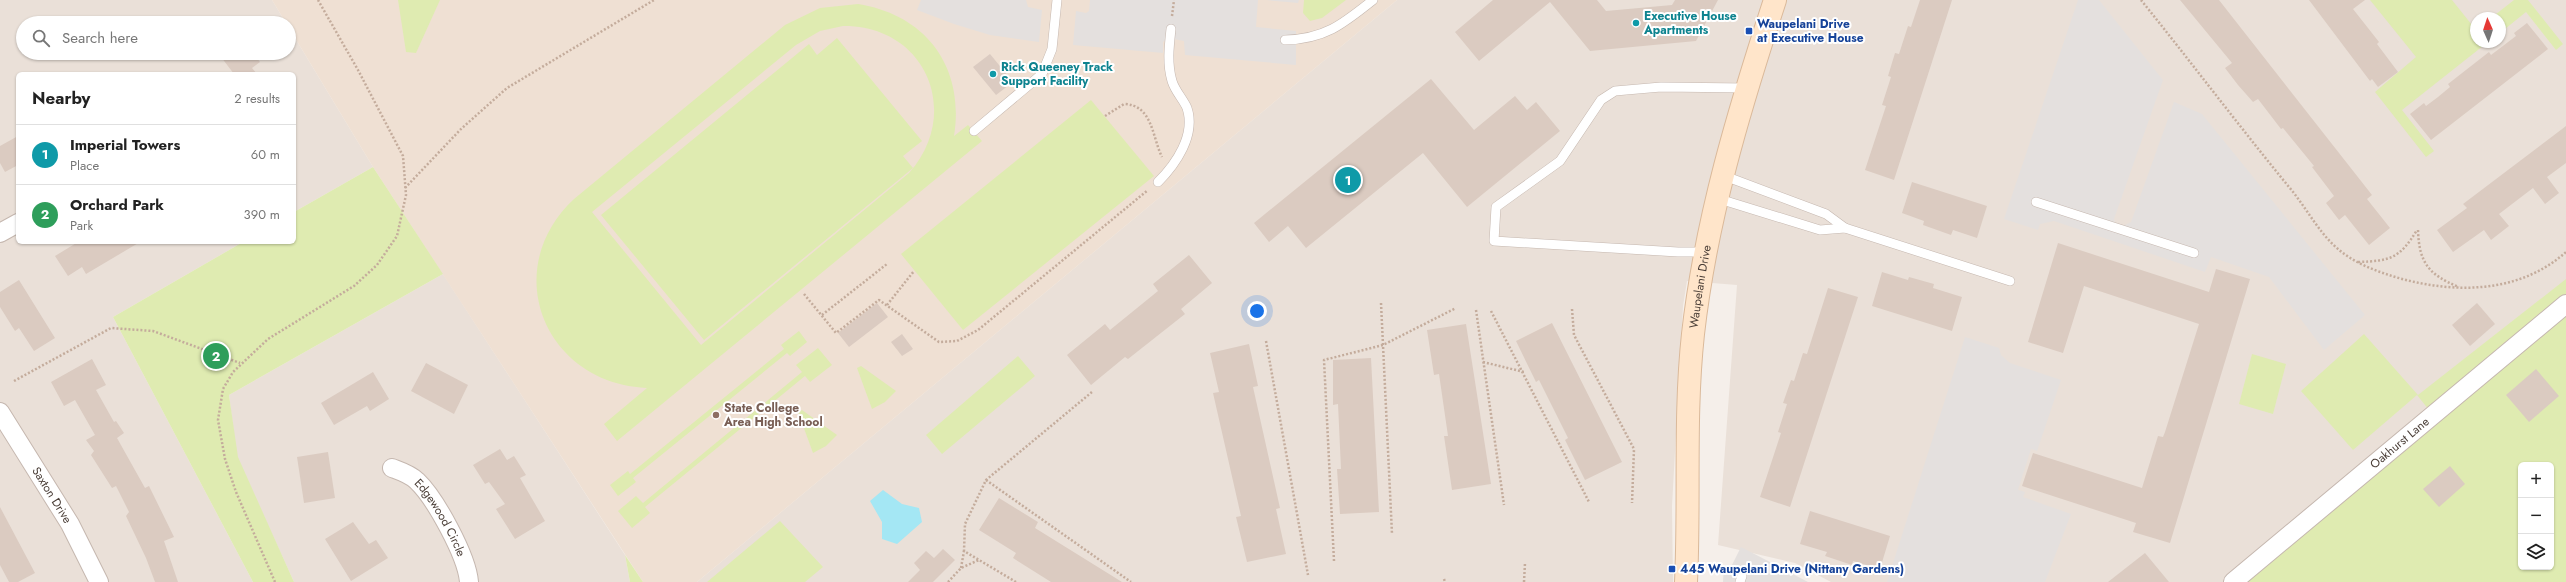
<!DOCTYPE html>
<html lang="en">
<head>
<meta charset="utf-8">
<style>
	:root { --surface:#fff; --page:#f6f6f6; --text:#222; --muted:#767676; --line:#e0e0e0; --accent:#2563eb }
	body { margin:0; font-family:Jost,sans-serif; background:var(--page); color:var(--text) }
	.controls { position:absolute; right:12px; bottom:12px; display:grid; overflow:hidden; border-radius:6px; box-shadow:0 1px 3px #0004 }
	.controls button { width:36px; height:36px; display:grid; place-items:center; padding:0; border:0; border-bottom:1px solid var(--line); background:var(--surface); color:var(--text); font:20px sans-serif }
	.compass { position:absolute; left:2470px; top:12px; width:36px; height:36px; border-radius:50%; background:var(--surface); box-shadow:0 1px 3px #0004; rotate:357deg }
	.you { position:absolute; left:1257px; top:311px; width:14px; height:14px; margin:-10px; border:3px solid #fff; border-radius:50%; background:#1a73e8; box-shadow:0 0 0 6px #1a73e833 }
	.badge { display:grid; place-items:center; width:26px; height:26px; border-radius:50%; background:var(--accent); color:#fff; font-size:13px; font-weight:700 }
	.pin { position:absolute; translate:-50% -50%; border:2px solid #fff; box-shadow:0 1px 4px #0006 }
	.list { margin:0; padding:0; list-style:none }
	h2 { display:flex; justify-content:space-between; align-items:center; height:52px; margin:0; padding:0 16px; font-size:17px }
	h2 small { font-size:13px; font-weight:400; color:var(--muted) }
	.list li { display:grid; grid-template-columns:26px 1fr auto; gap:12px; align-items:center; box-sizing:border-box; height:60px; padding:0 16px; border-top:1px solid var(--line) }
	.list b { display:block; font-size:15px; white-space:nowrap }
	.list p { margin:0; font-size:13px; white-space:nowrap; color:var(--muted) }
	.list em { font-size:13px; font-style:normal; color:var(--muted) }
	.icon { flex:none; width:22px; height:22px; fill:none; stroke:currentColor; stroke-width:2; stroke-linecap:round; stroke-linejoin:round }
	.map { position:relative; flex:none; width:2566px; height:582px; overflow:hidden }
	.search { position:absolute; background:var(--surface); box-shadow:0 1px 3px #0004; left:16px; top:16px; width:280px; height:44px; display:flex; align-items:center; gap:10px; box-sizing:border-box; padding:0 14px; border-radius:22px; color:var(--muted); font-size:15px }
	.panel { position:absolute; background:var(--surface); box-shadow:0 1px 3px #0004; left:16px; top:72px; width:280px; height:172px; border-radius:6px }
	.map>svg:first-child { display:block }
</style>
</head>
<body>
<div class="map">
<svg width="2566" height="582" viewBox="0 0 2566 582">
	<rect width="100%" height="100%" fill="#f5efea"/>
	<!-- residential -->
	<g fill="#eae0d8" fill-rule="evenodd">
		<path d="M0 0H272L286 23H23V53H289V28L373 167 294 212V74H18V242H243L113 317 253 582H0Z"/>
		<path d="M1397 0H2566V304L2233 582H1831L1795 563 1718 545 1737 285 1687 281 1683 306 1672 506 1673 582H697ZM2476 18H2500V42H2476Z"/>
		<path d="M443 274 625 555 630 582H294L237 457 229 395Z"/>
	</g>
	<!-- education -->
	<path fill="#efe0d3" d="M272 0H1397L697 582H643L373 167 289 28V23H286Z"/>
	<!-- green -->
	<g fill="#dfebb1" fill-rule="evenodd">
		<path d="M398 0H440L416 53 406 52Z"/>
		<path d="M1304 0H1346L1322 18 1310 21 1303 13Z"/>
		<path d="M2370 0H2452L2476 30V42H2488L2402 110 2434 151 2426 157 2375 92 2416 57Z"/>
		<path d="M2514 0H2528L2563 44 2556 50 2526 12 2500 33V18H2491Z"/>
		<path d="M858 4C927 15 965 68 954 136L968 125 982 141 617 441 604 424 647 388C545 384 498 270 574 199L785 25 820 8ZM843 26C925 25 963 112 909 173L701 345 592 212 796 45 820 31Z"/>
		<path d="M837 38 922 141 903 156 913 168 704 340 601 215 809 44 817 55Z"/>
		<path d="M1091 100 1154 176 963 330 901 254Z"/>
		<path d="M373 167 443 274 229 395 238 457 294 582H253L113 317 243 242H294V212Z"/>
		<path d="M2566 279V582H2233L2433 415 2417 395 2353 450 2301 391 2364 334 2418 395ZM2521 465H2551V567H2521Z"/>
		<path d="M799 331 807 342 790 356 787 353 633 478 636 482 618 496 610 485 628 471 630 474 784 349 781 345Z"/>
		<path d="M818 348 832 365 810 382 805 376 645 507 650 513 632 528 618 511 636 496 643 503 802 372 796 365Z"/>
		<path d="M2252 354 2286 364 2273 414 2239 404Z"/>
		<path d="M1018 356 1035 376 942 454 926 435Z"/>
		<path d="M861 366 896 391 885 402 872 409 857 368Z"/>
		<path d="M802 410 837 435 826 446 813 453 798 412Z"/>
		<path d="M780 521 823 567 805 582H707Z"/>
		<path d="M625 555 643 582H630Z"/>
	</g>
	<!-- parking -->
	<g fill="#e4e0de">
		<path d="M921 0H1026L1028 7 1042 10 1039 42 990 35 954 24 917 10Z"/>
		<path d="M1090 0H1258L1256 27 1296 31V65L1185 55 1184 41 1168 38 1163 42V53L1073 45 1076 11 1086 13 1089 11Z"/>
		<path d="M1266 0H1299L1298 3Z"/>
		<path d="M2078 0H2099L2163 80 2114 219 2115 223 2123 226 2131 222 2174 102 2202 114 2365 315 2324 350 2269 277 2211 257 2205 272 2054 221 2040 224 2038 230 2004 219Z"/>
		<path d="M1965 337 1999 348 2001 355 2010 363 2061 380 2037 451 2031 449 2018 490 2025 492 2023 497 2071 514 2045 582H1887Z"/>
		<path d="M1741 547 1808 582H1723L1724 565H1732Z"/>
	</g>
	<!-- water -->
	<path fill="#a4e7f4" d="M883 490 902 504 919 508 922 522 897 544 882 539V522L870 501Z"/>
	<!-- building -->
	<g fill="#dbcbc1">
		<path d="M1493 0H1597L1606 11 1672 5 1675 0H1718L1696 41 1590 51 1550 2 1479 61 1455 32Z"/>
		<path d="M1920 0H1952L1894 180 1865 170 1886 106 1882 105 1891 77 1888 76 1895 53 1899 54 1908 26 1911 27Z"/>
		<path d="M2180 0H2219L2372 195 2367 199 2390 228 2369 245 2345 215 2339 220 2326 203 2334 196 2312 167 2314 166 2283 128 2281 129 2258 99 2253 102 2238 85 2225 68 2232 63Z"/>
		<path d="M2309 0H2365L2353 9 2379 42 2377 44 2398 72 2378 87 2372 79 2370 81Z"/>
		<path d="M2527 23 2548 49 2431 140 2410 114 2424 103 2426 106 2438 97 2450 87 2448 84 2489 52 2491 55 2516 36 2514 33Z"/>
		<path d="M218 53H253L260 62 252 68 257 74H234Z"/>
		<path d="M990 54 1013 82 996 95 973 67Z"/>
		<path d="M1431 79 1474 130 1515 96 1527 110 1536 102 1560 131 1467 207 1423 153 1306 248 1288 226 1269 242 1254 223Z"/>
		<path d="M2566 126V163L2547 177 2559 193 2545 204 2533 188 2499 214 2509 226 2491 240 2484 230 2453 252 2437 230 2467 208 2463 204Z"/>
		<path d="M18 136V165L5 172 0 163V146Z"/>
		<path d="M1912 182 1987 206 1977 238 1953 230 1951 235 1923 225 1924 221 1902 213Z"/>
		<path d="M78 242H140L86 274 82 267 68 276 55 256Z"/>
		<path d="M2058 243 2209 292 2216 269 2250 279 2170 543 2133 532 2136 523 2022 486 2033 453 2142 488 2158 436 2163 437 2165 432 2199 324 2084 286 2063 353 2028 342Z"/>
		<path d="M1189 255 1212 283 1181 309 1185 314 1128 359 1125 357 1091 385 1067 355 1105 324 1110 330 1158 291 1153 284Z"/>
		<path d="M1882 272 1908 280 1909 277 1934 284 1933 288 1962 297 1952 331 1872 306Z"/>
		<path d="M19 280 55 338 34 351 19 328 15 331 0 307V292Z"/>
		<path d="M1828 288 1858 297 1790 507 1760 497 1781 433 1778 432 1787 404 1783 403 1791 380 1794 381 1803 353 1807 354Z"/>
		<path d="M877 303 888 317 849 347 838 333Z"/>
		<path d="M2477 303 2495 324 2470 346 2452 325Z"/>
		<path d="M1552 323 1622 462 1585 480 1565 440 1568 438 1539 380 1536 382 1516 341Z"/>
		<path d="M1466 324 1491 484 1452 490 1444 436H1448L1439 374 1434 375 1427 330Z"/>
		<path d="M902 334 913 349 902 356 891 342Z"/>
		<path d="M1249 344 1258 386 1253 387 1280 508 1276 509 1286 554 1247 562 1236 517 1241 516 1213 393 1219 392 1210 353Z"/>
		<path d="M1371 358 1379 512 1340 514 1337 469H1341L1338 404 1333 405V360Z"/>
		<path d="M92 359 106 385 96 390 114 422 116 421 124 433 117 438 145 488 149 486 174 537 164 541 178 582H155L146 558 126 516 129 512 116 486 112 488 91 455 94 451 86 440 95 435 75 400 64 406 51 382Z"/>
		<path d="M426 363 468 385 454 414 411 391Z"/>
		<path d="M2536 369 2559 396 2529 422 2506 395Z"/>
		<path d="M373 372 389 399 370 411 367 406 334 425 321 403Z"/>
		<path d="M500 449 507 460 514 456 526 475 520 478 545 521 515 539 496 509 505 504 489 482 485 484 473 465Z"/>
		<path d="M328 452 335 498 304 503 297 457Z"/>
		<path d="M2450 466 2465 484 2439 507 2423 489Z"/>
		<path d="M999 498 1038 522 1035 528 1122 582H1051L1013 558 1016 553 979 530Z"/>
		<path d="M0 507 35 573 18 582H9L0 565Z"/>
		<path d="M1810 511 1890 536 1880 569 1853 561 1852 565 1825 556 1827 552 1800 544Z"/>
		<path d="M353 522 369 544 376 540 388 558 351 581 325 539Z"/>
		<path d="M943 549 955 560 933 582H908L920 570 914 563 926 551 934 558Z"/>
		<path d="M2145 553 2169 582H2108Z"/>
	</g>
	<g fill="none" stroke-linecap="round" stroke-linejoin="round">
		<!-- lane casing -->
		<g stroke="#c5b7af" stroke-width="10">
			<g id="lane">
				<path d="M1285 40C1325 39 1343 24 1373 0"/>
				<path d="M974 131 1042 74 1052 49 1057 0"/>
				<path d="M1722 175 1826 214 1845 228 2010 281"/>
				<path d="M1158 182C1176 164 1196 135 1187 108 1183 99 1175 91 1172 81 1167 64 1169 47 1171 29"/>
				<path d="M1716 198 1820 230 1845 228"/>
				<path d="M2036 202 2194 253"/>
				<path d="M1706 252H1678L1494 241 1496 207 1560 161 1601 100 1615 91 1661 87 1746 88"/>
				<path d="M1740 582 1742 576"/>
			</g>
		</g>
		<!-- street casing -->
		<g stroke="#c5b7af" stroke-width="20">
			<g id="street">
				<path d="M0 233 18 223"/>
				<path id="s1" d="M0 412 70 524 99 582"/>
				<path id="s2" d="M392 468C400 471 410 474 417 481 435 498 467 556 469 582"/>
				<path id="s3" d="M2233 582 2566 304"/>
			</g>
		</g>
		<!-- secondary casing -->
		<g stroke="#dab99a" stroke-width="24">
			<g id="secondary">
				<path id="s4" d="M1686 582C1690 499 1684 417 1693 334 1706 219 1739 110 1775 0"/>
			</g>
		</g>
		<!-- path -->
		<g stroke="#c4ac9c" stroke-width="2.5" stroke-dasharray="2 2" stroke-linecap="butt">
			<path d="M2141 0C2191 62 2239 126 2289 187 2306 207 2318 232 2338 249 2353 262 2373 270 2392 276 2450 294 2518 295 2566 252"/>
			<path d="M1172 16 1174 0"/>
			<path d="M1105 116 1124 104C1153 105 1152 137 1162 157"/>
			<path d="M405 188 461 129 507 88 654 0"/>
			<path d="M2418 230C2419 263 2429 275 2459 287"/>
			<path d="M2358 262C2391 261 2400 258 2417 230"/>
			<path d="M804 294 836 333 879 300 939 342 957 341 978 330 1148 190"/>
			<path d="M1381 303 1392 534"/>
			<path d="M887 305 914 271"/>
			<path d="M1572 309 1574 335 1634 449 1632 503"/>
			<path d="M1476 310 1504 505"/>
			<path d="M1491 311 1589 502"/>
			<path d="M822 315 887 264"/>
			<path d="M1266 341 1308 575"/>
			<path d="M1483 362 1524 372"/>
			<path d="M14 381 111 328 153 331 240 363"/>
			<path d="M986 480 1131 582"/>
			<path d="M1334 561 1324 360 1383 345 1456 308"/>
			<path d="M961 568 964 551"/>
			<path d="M1444 579 1445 582"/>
			<path d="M275 582 236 492 225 459 218 420 223 389 233 372 268 339 354 286 377 265 397 236 406 195 403 156 358 70 318 0"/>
			<path d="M948 582 961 568 979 560"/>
			<path d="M1016 582 964 551 965 524 986 480 1092 392"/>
			<path d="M1524 582 1525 563"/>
		</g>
		<!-- lane -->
		<use href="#lane" stroke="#fff" stroke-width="9"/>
		<!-- street -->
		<use href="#street" stroke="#fff" stroke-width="18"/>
		<!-- secondary -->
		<use href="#secondary" stroke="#ffe5ca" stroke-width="22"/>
	</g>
	<!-- markers -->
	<g fill="#0f9aa8" stroke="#fff" stroke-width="1.5">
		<circle cx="1636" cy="23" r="4"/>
		<circle cx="993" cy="74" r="4"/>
	</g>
	<g fill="#1a4fb4" stroke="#fff" stroke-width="1.5">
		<rect x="1745" y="27" width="8" height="8" rx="2"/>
		<rect x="1668" y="565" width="8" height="8" rx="2"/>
	</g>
	<circle fill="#8d6e63" stroke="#fff" stroke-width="1.5" cx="716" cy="415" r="4"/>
	<g text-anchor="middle" stroke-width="4" stroke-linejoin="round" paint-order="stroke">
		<!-- culture labels -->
		<g font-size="12" font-weight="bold" fill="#0d838f" stroke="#fff" text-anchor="start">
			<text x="1644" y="20">Executive House<tspan x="1644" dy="14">Apartments</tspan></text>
			<text x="1001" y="71">Rick Queeney Track<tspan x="1001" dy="14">Support Facility</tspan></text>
		</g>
		<!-- transit labels -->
		<g font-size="12" font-weight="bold" fill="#164399" stroke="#fff" text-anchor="start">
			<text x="1757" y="28">Waupelani Drive<tspan x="1757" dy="14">at Executive House</tspan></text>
			<text x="1680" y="573">445 Waupelani Drive (Nittany Gardens)</text>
		</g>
		<!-- street labels -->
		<g font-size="12" fill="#4a3e37" stroke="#fff">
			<text dy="4" stroke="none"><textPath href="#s4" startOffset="296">Waupelani Drive</textPath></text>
			<text dy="4" stroke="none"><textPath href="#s3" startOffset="217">Oakhurst Lane</textPath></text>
			<text dy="4" stroke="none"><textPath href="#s1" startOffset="98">Saxton Drive</textPath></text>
			<text dy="4" stroke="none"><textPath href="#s2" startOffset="72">Edgewood Circle</textPath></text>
		</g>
		<!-- education labels -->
		<g font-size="12" font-weight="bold" fill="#785e54" stroke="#fff" text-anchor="start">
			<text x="724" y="412">State College<tspan x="724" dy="14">Area High School</tspan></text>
		</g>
	</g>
</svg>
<div class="controls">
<button>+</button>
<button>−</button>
<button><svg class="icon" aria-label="layers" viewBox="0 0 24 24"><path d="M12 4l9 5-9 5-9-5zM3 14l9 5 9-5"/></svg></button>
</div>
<svg class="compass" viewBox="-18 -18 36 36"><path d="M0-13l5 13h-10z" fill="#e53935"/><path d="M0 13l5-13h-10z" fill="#767676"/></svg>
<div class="you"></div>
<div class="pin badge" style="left:1348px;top:180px;background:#0f9aa8">1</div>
<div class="pin badge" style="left:216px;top:356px;background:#2e9e5b">2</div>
<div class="search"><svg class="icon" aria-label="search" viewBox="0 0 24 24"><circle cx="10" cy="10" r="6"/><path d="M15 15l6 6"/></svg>Search here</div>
<section class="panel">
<h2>Nearby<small>2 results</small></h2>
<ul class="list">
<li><span class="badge" style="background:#0f9aa8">1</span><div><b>Imperial Towers</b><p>Place</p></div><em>60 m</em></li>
<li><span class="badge" style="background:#2e9e5b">2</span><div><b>Orchard Park</b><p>Park</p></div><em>390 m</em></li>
</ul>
</section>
</div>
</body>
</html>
